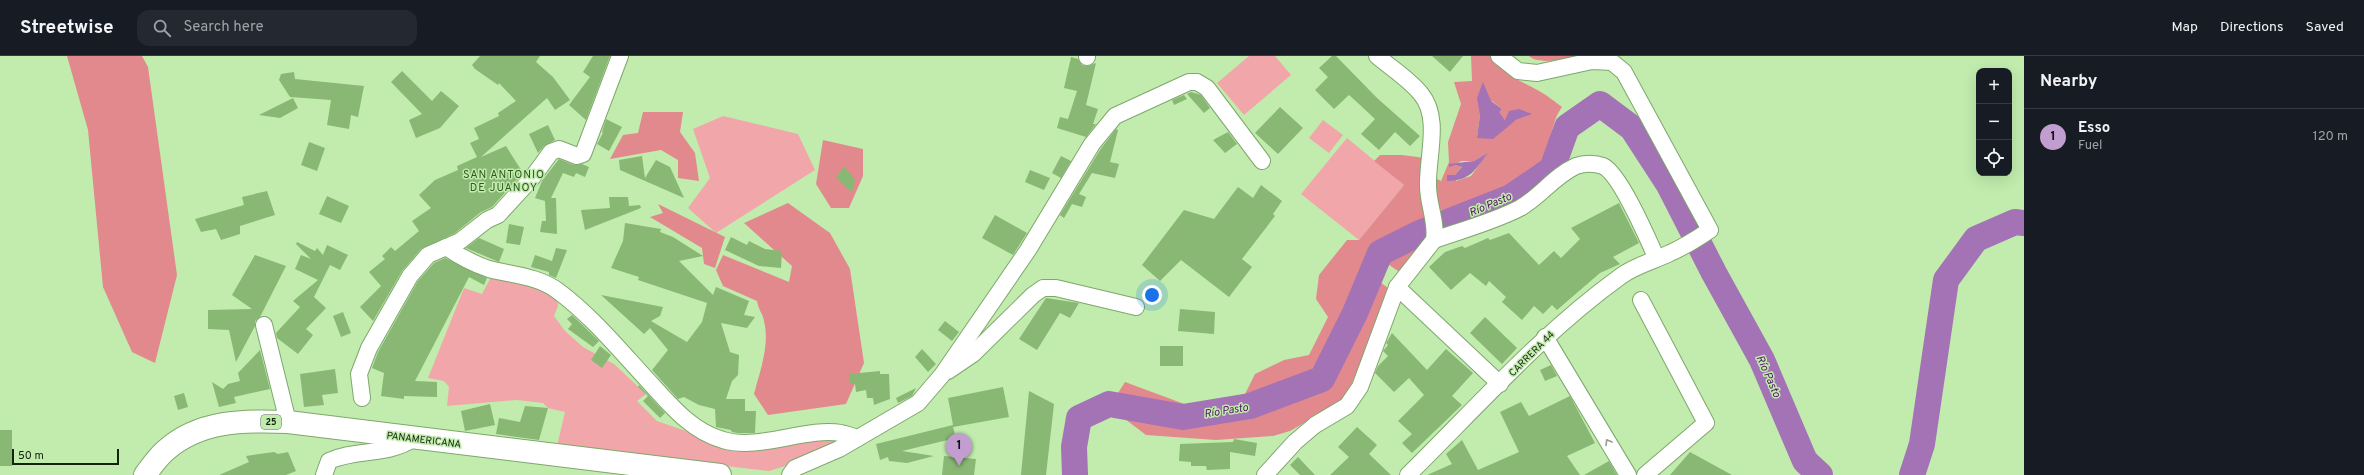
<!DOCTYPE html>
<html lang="en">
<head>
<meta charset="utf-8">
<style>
	:root { --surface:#171b24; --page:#242831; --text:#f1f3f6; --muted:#9ea1a6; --line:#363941; --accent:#c19dd0 }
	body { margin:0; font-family:Overpass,sans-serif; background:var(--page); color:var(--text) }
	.controls { position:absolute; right:12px; top:12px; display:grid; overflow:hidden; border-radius:8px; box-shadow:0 4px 16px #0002 }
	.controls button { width:36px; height:36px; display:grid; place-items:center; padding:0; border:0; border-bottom:1px solid var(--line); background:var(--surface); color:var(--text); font:20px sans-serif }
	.scale { position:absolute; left:12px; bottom:10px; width:107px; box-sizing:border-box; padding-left:4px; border:2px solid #13230c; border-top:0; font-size:11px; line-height:14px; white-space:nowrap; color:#13230c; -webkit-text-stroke:3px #c1ecae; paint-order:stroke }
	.you { position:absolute; left:1152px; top:239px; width:14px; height:14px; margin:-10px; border:3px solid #fff; border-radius:50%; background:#1a73e8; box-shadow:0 0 0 6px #1a73e833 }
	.badge { display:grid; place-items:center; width:26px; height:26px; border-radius:50%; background:var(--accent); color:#111; font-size:13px; font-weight:700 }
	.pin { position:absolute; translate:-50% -33px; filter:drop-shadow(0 1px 2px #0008) }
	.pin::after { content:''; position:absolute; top:21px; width:14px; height:12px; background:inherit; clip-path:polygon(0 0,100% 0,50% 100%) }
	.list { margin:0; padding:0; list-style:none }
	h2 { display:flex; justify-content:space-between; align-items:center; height:52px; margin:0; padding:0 16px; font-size:17px }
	h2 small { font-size:13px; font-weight:400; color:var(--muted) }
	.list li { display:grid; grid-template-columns:26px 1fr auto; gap:12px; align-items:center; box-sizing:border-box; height:56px; padding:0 16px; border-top:1px solid var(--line) }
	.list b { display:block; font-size:15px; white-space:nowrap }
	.list p { margin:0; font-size:13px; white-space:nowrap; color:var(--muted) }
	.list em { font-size:13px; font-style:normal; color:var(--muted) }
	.icon { flex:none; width:22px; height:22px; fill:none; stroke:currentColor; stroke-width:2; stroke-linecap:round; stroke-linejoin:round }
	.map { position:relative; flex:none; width:2024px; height:419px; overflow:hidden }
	header { display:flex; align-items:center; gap:24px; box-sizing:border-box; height:56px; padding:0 20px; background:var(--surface); border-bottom:1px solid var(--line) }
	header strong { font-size:19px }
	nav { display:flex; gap:22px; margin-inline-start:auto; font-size:14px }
	.search { width:280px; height:36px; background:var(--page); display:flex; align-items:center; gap:10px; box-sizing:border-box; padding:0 14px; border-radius:12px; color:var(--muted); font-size:15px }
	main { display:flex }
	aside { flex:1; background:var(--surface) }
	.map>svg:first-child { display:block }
</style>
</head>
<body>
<header>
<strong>Streetwise</strong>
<div class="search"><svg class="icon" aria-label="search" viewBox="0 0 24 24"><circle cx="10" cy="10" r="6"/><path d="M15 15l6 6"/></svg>Search here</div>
<nav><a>Map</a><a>Directions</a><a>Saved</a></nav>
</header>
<main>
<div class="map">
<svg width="2024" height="419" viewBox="0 0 2024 419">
	<rect width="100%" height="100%" fill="#c1ecae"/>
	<!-- green -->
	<g fill="#f1a7aa">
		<path d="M1249 0H1275L1291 19 1244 59 1217 27Z"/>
		<path d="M723 60 798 78 815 114 716 177 688 152 710 122 693 73Z"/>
		<path d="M1323 64 1343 79 1329 97 1309 82Z"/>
		<path d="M1347 82 1404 129 1359 184 1301 138Z"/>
		<path d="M491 221 528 225 557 240 558 250 554 260 565 275 583 291 614 308 646 338 637 345 657 365 712 384 844 383 824 398 769 415 557 390 565 356 548 352 543 347 517 344 447 350 449 331 444 325 428 322 464 232 482 238Z"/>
	</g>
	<!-- forest -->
	<g fill="#e2898e" fill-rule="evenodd">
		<path d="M67 0H142L148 11 177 219 155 307 132 296 103 231 88 74Z"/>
		<path d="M1471 0H1493C1500 19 1523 25 1539 35 1547 39 1555 46 1562 51 1549 69 1551 95 1541 109 1528 129 1483 146 1460 152 1450 154 1439 154 1429 155L1434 181 1414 204 1398 215 1382 204 1372 220 1392 235 1378 273 1343 345 1290 375 1273 380 1216 384 1146 379 1121 360 1118 337 1125 326 1187 349 1211 348 1244 340 1255 318 1284 304 1309 299 1328 261 1316 243 1319 219 1347 184H1359L1404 129 1374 105 1380 99H1402L1425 102 1426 117 1441 125 1449 106 1448 86 1461 48 1454 26 1472 25ZM1492 45 1502 53 1498 56 1506 65 1531 58 1516 64 1498 77 1477 82 1480 59ZM1487 98 1471 120 1456 125 1455 119 1462 111 1455 109 1461 105H1474Z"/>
		<path d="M1529 0H1580C1566 2 1540 10 1529 0Z"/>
		<path d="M643 56H683L680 76 695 97 699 125 678 122V104L661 94 610 103 623 79 638 77Z"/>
		<path d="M823 84 863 93V120L849 152H831L816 128Z"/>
		<path d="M788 147 830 177 850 213 864 307 846 348 768 359 754 338C760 315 770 289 764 265 763 258 758 253 757 245L723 230 716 214 723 199 789 226 792 210 744 167Z"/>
		<path d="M658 148 725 181 715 212 704 208 702 192 650 161 663 157Z"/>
	</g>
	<!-- water -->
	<g fill="#a373b5">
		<path d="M1483 26 1491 45 1502 53 1499 56 1505 64 1509 55 1519 53 1532 58 1516 64 1493 83 1477 82 1480 59 1477 42Z"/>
		<path d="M1488 97C1475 114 1470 125 1447 125V119H1455L1462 111 1455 109 1449 111V108L1474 105Z"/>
	</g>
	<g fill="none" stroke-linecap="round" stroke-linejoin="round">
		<!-- river -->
		<g stroke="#a373b5" stroke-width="26">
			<path d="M1075 419 1074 391 1079 362 1109 348 1183 361 1250 350 1322 323 1355 257 1380 197 1422 176 1511 141 1552 113 1567 71 1600 48 1632 72 1669 129 1714 217 1762 304 1805 405 1820 419"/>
			<path d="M1912 419 1922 388 1946 224 1976 183 2015 166 2024 167"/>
		</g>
	</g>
	<!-- building -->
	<g fill="#88b873">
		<path d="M480 0H540L536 6 553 21 570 44 555 54 547 42 481 101 506 90 523 117 492 151 481 156 455 177 421 193 402 215 373 265 360 251 381 230 369 216 385 203 382 200 391 191 395 195 419 175 412 165 431 152 419 139 435 124 458 114 457 110 477 101 470 87 479 83 474 72 499 60 498 57 516 45 499 27 498 29 475 13 472 9Z"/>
		<path d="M593 0H610L586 64 569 49 590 21 583 16Z"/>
		<path d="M1332 0H1336L1377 42 1420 80 1410 90 1395 76 1379 94 1361 78 1375 63 1359 48 1349 39 1334 53 1315 34 1328 21 1319 12Z"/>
		<path d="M1432 0H1463L1450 16Z"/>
		<path d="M1071 1 1078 3 1082 9 1087 10 1096 7 1086 49 1098 53 1093 68H1096L1086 81 1057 72 1060 61 1068 63 1077 35 1064 32Z"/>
		<path d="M402 15 432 45 441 35 459 50 440 72 416 82 409 64 422 58 391 26Z"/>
		<path d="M294 16 295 23 364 30 358 61 351 59 349 73 327 69 331 44 290 41 279 24 281 18Z"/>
		<path d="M1191 36 1201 39 1210 52 1204 57 1187 38Z"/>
		<path d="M1184 39 1187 43 1174 49 1172 44Z"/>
		<path d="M293 42 298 52 280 62 259 59Z"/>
		<path d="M1280 51 1303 72 1278 98 1255 77Z"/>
		<path d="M606 63 622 71 609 95 597 88 603 77 602 76Z"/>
		<path d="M548 69 555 84 544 90 538 97 529 78Z"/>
		<path d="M1116 73 1118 74 1110 106 1119 108 1115 122 1092 117 1079 138 1086 141 1082 151 1072 148 1064 162 1060 159 1100 94Z"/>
		<path d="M1228 76 1237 88 1225 97 1213 84Z"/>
		<path d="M309 86 325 92 317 115 301 109Z"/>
		<path d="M642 100 645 122 656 104 670 111 684 142 620 114 619 104Z"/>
		<path d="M1061 100 1071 105 1061 122 1052 117Z"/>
		<path d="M559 103 574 109 582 108 589 111 585 121 576 117 574 121 563 117 551 142H556L557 178 540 176 542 165H546L545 145 535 142 542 125Z"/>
		<path d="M844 110 855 124 852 136 836 122Z"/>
		<path d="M1030 114 1050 122 1044 134 1025 126Z"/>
		<path d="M1261 129 1282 145 1273 158 1275 160 1242 203 1252 211 1229 241 1181 204 1160 225 1142 209 1184 154 1214 163 1238 131 1253 142Z"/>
		<path d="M267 135 275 159 240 170V178L221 184 216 173 201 176 195 163 244 149 242 141Z"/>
		<path d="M327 140 349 150 341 167 319 158Z"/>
		<path d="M609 141H628L629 150 640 149 641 152 585 174 581 154 610 152Z"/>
		<path d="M1619 147 1639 187 1613 201 1620 208 1600 217 1557 254 1552 249 1543 258 1534 250 1522 264 1502 246 1506 241 1489 225 1486 230 1470 217 1451 234 1429 211 1445 196 1462 190 1465 192 1488 182 1490 184 1509 177 1539 209 1554 195 1561 202 1580 183 1571 172Z"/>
		<path d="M995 159 1027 177 1013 199 982 182Z"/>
		<path d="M625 167 661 173 660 176 673 181 703 200 679 205 713 239 716 231 749 245 744 259 755 261 747 272 721 267 730 296 739 299 738 319 732 325 726 343H745V355H756L755 377H738L732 376 731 374 716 371 715 353 699 349 684 341 678 343 652 314 668 294 650 272 644 278 601 239 663 251 660 260 651 265 687 286 702 266 707 247 638 224 639 221 611 212 623 185Z"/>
		<path d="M509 168 524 171 520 189 506 187Z"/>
		<path d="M731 181 747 189 749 185 765 193 782 195 781 212 759 210 725 194Z"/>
		<path d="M479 182 504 193 499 206 466 192Z"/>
		<path d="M297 186 315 195 317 192 323 199 327 189 348 199 340 214 330 209 314 241 326 252 306 273 313 279 298 298 277 282 276 277 300 251 293 245 318 224 295 213 301 199 311 203 296 188Z"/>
		<path d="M556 192 567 194 556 222 549 219V216L531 211 535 199 552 205Z"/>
		<path d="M255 199 286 210 260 261 255 265V270L236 306 229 274 208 273V254L252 253 232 239Z"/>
		<path d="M445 202 487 222 484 229 469 221 415 325 437 326V341L404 340V343L381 340 384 317 372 312 378 296 418 225 434 207Z"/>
		<path d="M1046 242 1079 247 1070 262 1060 257 1037 294 1019 283Z"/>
		<path d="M1180 253 1215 256 1214 278 1178 275Z"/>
		<path d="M343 256 351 277 341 281 333 260Z"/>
		<path d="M572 259 599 285 593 291 568 273 572 268 567 263Z"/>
		<path d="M1485 261 1517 292 1502 308 1470 277Z"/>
		<path d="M945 265 959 276 952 285 938 274Z"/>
		<path d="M1392 277 1427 314 1446 293 1473 317 1452 340 1462 349 1412 397 1402 387 1412 378 1398 365 1424 339 1409 322 1394 336 1375 317 1378 310 1388 300 1383 295 1388 289 1386 287Z"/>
		<path d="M600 290 611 299 602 312 591 304Z"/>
		<rect x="1160" y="290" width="23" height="20"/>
		<path d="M922 293 936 308 928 316 915 301Z"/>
		<path d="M260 294 270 333 234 341 236 347 219 351 212 326 223 333 228 328 240 325 238 317Z"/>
		<path d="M1551 309 1557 320 1545 325 1540 314Z"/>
		<path d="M335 313 338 337 322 339 324 349 304 351 300 318Z"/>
		<path d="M880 315V318H889L890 343 874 349 873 342H867L866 334 856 336 855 328H850L849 318Z"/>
		<path d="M639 329 665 357 660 362 643 345 648 340 638 331Z"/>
		<path d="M1003 331 1009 361 953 371 956 382 902 395 934 400 907 407 889 405 888 401 880 404 876 388 953 369 948 342Z"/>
		<path d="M916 332 912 340 898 347 896 342Z"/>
		<path d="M1029 335 1054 348 1046 419H1021Z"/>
		<path d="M184 337 188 351 178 354 174 340Z"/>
		<path d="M1570 340 1595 387 1567 400 1580 419H1427L1452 408 1446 398 1462 384 1478 414 1519 396 1500 356 1521 346 1529 360Z"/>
		<path d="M490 348 495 369 465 375 461 355Z"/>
		<path d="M525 350 548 352 539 384 496 378 499 362 520 366Z"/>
		<path d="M1357 371 1377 389 1369 398 1391 419H1330L1349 401 1338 391Z"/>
		<rect x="0" y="374" width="12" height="36"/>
		<path d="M1234 383 1257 387 1255 400 1230 396V413L1207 414 1206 410H1191V406L1179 405 1180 388 1233 386Z"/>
		<path d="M274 396 278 398 288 396 296 415 286 419H219L249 406 246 400Z"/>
		<path d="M1690 396 1732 419H1670Z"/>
		<path d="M944 400 976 403 974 419H942Z"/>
		<path d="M1298 401 1315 419H1300L1290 409Z"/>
		<path d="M1609 405 1617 419H1584Z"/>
	</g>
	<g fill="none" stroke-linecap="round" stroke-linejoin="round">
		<!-- minor casing -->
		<g stroke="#7ea76c" stroke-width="18">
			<g id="minor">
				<path d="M1087 1V0"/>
				<path d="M1434 184C1462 174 1493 166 1520 152 1540 141 1554 120 1576 110 1584 107 1595 107 1603 110 1620 118 1648 183 1656 201"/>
				<path d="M446 191C459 200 474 208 489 213 512 219 538 220 558 235 593 261 622 297 652 329 672 351 693 376 723 384 759 395 806 371 841 377 846 378 852 380 858 382"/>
				<path d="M1397 231 1500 328"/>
				<path d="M1641 244 1706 367 1645 419"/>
				<path d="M264 269 288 366"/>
				<path d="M1545 281 1628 419"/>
				<path d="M948 315 973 298 1033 239 1043 232H1056L1136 251"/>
				<path d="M362 342 359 318 369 292 410 220 428 199 460 185 487 164 498 159 532 122 551 96 559 93 577 100 583 98 620 0"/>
				<path d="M324 419 329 405C358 392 385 401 415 382"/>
				<path d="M790 419 795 412 839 393 918 347 942 319 1028 194 1092 88 1115 60 1189 26H1197L1207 32 1262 105"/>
				<path d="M1265 419 1295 386 1315 369 1347 350 1360 331 1397 231 1434 184C1437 166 1428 148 1428 130 1427 101 1441 62 1421 38 1409 23 1391 12 1377 0"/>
				<path d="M1408 419C1477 351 1542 277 1621 220 1636 209 1654 205 1670 197 1684 191 1698 182 1710 174L1624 16 1612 6 1592 5 1537 17 1518 15 1499 0"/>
			</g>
		</g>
		<!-- primary casing -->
		<g stroke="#7ea76c" stroke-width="24">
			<path id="primary" d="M145 419C151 411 157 402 165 395 199 364 245 364 288 366L720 419"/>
		</g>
		<!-- minor -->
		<use href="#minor" stroke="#fff" stroke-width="16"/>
		<!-- primary -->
		<use href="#primary" stroke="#fff" stroke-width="22"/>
	</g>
	<!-- one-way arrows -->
	<defs><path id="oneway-chevron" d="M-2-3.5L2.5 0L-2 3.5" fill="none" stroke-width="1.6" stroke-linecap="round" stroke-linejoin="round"/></defs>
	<use stroke="#959c92" href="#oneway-chevron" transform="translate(1608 386) rotate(-121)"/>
	<g text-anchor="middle" stroke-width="3" stroke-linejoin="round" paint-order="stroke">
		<!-- shield labels -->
		<rect fill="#c1ecae" stroke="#475f3d" stroke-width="1" x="261" y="359" width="20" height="14" rx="3"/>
		<g font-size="9" font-weight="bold" fill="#13230c">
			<text x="271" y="369">25</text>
		</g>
		<!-- street labels -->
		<g font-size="10" fill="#13230c" stroke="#c1ecae">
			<text transform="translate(1531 297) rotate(-45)" y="4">CARRERA 44</text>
			<text transform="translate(424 383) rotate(7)" y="4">PANAMERICANA</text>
		</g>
		<!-- neighbourhood labels -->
		<g font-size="11" letter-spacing="1" fill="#31561e" stroke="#c1ecae">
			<text x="504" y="122">SAN ANTONIO<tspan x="504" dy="13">DE JUANOY</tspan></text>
		</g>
		<!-- water labels -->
		<g font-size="11" font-style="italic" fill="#4e0f61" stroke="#c1ecae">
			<text transform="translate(1490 148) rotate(-23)" y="4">Río Pasto</text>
			<text transform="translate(1769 320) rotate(66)" y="4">Río Pasto</text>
			<text transform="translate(1226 354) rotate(-9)" y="4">Río Pasto</text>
		</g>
	</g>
</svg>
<div class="controls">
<button>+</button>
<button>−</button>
<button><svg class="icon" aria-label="locate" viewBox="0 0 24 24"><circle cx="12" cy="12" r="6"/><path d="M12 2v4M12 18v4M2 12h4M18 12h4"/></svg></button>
</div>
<div class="scale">50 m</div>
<div class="you"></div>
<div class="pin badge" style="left:959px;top:410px">1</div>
</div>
<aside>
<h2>Nearby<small></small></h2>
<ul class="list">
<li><span class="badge">1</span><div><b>Esso</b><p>Fuel</p></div><em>120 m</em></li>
</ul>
</aside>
</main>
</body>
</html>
